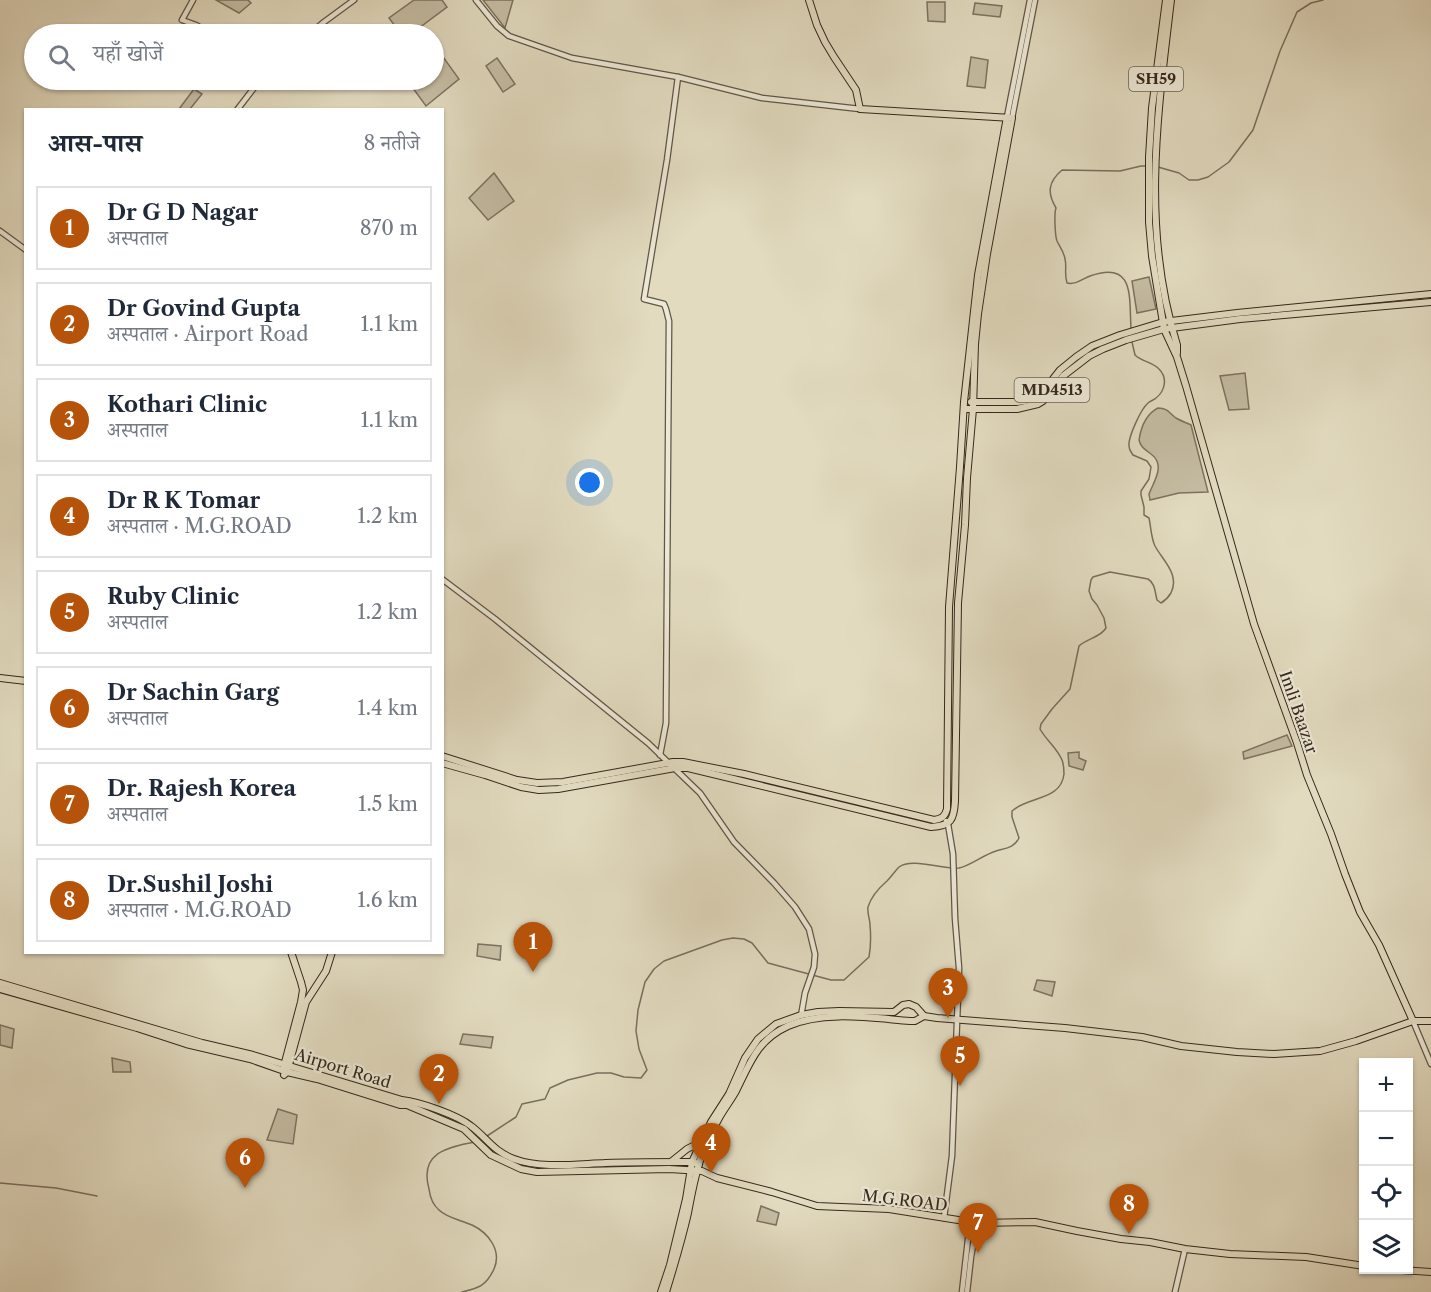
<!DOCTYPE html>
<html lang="hi">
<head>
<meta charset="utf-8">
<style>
	:root { --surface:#fff; --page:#f2f2f3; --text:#1f2937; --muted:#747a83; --line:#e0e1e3; --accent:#b45309 }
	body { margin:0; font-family:"Libre Caslon Text","Noto Serif Devanagari",serif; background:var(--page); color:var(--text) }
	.controls { position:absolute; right:18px; bottom:18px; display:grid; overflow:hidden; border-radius:0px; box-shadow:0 2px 4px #0004 }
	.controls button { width:54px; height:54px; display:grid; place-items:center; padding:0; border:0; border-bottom:2px solid var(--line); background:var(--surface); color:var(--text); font:30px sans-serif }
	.you { position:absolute; left:590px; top:483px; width:21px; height:21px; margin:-15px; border:4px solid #fff; border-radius:50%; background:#1a73e8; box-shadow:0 0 0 9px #1a73e833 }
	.badge { display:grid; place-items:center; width:39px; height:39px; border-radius:50%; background:var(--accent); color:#fff; font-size:20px; font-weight:700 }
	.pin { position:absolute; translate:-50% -50px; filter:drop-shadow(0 2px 3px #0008) }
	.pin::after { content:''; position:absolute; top:32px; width:21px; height:18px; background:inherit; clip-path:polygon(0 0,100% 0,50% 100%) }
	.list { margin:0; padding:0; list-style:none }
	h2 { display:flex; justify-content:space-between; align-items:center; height:78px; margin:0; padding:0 24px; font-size:26px }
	h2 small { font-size:20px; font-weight:400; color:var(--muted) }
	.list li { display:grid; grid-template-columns:39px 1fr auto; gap:18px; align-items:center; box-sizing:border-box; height:84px; margin:0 12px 12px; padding:0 12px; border:2px solid var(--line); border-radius:0px }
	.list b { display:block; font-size:22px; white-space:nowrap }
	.list p { margin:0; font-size:20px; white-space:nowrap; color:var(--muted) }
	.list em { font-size:20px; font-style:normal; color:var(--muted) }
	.icon { flex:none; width:33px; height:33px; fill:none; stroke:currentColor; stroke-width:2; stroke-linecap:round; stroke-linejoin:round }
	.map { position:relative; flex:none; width:1431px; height:1292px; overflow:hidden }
	.search { position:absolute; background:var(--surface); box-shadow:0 2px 4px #0004; left:24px; top:24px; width:420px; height:66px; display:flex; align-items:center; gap:15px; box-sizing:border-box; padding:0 21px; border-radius:33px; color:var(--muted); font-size:22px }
	.panel { position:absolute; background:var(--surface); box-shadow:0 2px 4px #0004; left:24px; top:108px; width:420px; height:846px; border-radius:0px }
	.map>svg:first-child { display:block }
</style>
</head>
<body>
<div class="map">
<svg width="1431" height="1292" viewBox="0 0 1431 1292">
	<rect width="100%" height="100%" fill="#e2dbc0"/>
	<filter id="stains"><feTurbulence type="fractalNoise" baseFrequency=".00333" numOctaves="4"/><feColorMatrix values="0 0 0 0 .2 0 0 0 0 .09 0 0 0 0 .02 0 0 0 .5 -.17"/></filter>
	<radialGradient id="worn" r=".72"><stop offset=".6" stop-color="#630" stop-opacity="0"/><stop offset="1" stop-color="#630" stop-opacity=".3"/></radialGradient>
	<!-- green -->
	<g fill="#c5bda4" stroke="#7d7260" stroke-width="1.5">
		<path d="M216 0H248L251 3 239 13Z"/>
		<path d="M414 0H442L447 7 411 34H401L389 18Z"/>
		<path d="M483 0H513L505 28Z"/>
		<path d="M927 2H945V22L928 21Z"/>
		<path d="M975 3 1002 6 1000 17 973 14Z"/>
		<path d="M438 50 459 79 426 106 407 80H434V54Z"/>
		<path d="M971 57 988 60 985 88 967 86Z"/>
		<path d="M497 58 515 84 503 92 486 66Z"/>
		<path d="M194 89 202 94 190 109H179Z"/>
		<path d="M494 173 514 201 488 220 469 198Z"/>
		<path d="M1149 277 1156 309 1137 313 1132 281Z"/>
		<path d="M1245 373 1249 409 1229 410 1220 376Z"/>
		<path d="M1158 408C1168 408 1169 413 1176 418 1181 421 1187 423 1191 425L1208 492 1179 493 1150 500 1149 494C1154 481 1166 465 1151 454 1145 449 1141 448 1139 440 1141 427 1146 414 1158 408Z"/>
		<path d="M1287 735 1292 746 1244 759 1243 752Z"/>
		<path d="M1079 752V758L1086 761 1083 770 1069 766 1068 753Z"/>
		<path d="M478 944 501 946 500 960 477 956Z"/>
		<path d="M1037 980 1055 982 1052 996 1034 990Z"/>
		<path d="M0 1025 14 1029 12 1048 0 1045Z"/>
		<path d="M463 1034 493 1037 491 1048 460 1044Z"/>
		<path d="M112 1058 130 1062 131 1072H113Z"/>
		<path d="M278 1109 297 1115 293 1144 267 1140Z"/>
		<path d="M761 1206 779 1213 776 1225 757 1221Z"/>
	</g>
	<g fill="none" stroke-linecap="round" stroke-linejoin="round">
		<!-- stream -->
		<g stroke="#796f5e" stroke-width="1.5">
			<path d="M1158 167 1179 173 1189 180H1198L1208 177 1229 162 1253 130 1280 51 1297 12 1311 3 1323 0"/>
			<path d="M1131 328C1129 297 1135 260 1090 276 1082 279 1076 285 1067 283 1064 274 1067 267 1065 259 1064 252 1060 247 1057 241 1055 236 1054 213 1056 208 1047 193 1048 182 1062 170L1120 171 1141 166H1148"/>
			<path d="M487 1136 516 1117 522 1104 545 1099 550 1088 568 1080 597 1073H611L624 1077 641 1078 647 1070 639 1049 636 1031 638 1010 645 982 654 969 664 961 722 940 733 938 744 939 752 943 768 963 831 980H844L869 957C871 946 871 936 870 925 870 919 867 913 868 907 871 897 880 887 887 881 891 877 895 871 899 867 912 857 943 870 959 868 970 866 983 855 996 851 1006 848 1014 848 1019 838L1012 817V811C1028 796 1061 801 1064 774 1064 769 1064 765 1062 760 1057 748 1046 740 1040 729L1041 724 1052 709 1070 689 1079 646C1087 638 1100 638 1106 628L1104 618 1097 605 1092 599 1089 591 1091 580 1093 577 1110 572 1148 579C1155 583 1155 592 1157 600L1161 603C1166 600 1168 598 1171 593 1180 574 1163 561 1155 546 1151 538 1151 527 1149 518L1144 515V507L1141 495V491L1149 479 1151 467 1147 461 1133 455C1131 452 1129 450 1129 446 1128 437 1141 409 1148 403 1150 401 1154 400 1156 398 1165 391 1168 378 1159 369 1153 362 1142 362 1135 355L1132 342"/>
			<path d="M0 1183 56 1188 97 1196"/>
			<path d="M462 1292C479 1288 486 1286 494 1269 502 1251 489 1233 472 1225 461 1220 447 1218 439 1210 433 1205 430 1197 429 1189 419 1153 447 1147 475 1142"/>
		</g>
		<!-- minor casing -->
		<g stroke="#605546" stroke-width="7">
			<g id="minor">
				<path d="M193 0 182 20 196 25 210 34"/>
				<path d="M476 0 497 26 509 36 572 58 678 77 762 98 860 109"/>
				<path d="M310 34 324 22 354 0"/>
				<path d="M237 110 260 80"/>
				<path d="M1007 117 1030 0"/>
				<path d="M1012 118 1035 0"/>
				<path d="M0 231 26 250"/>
				<path d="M442 579 495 619 648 743 700 793 734 842 774 883 795 907 809 929 815 954 814 967 805 993 801 1016"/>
				<path d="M660 755 666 723 669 321 666 309 664 304 644 299 667 160 678 77"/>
				<path d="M1413 1021 1431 1064"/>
				<path d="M944 1218 952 1156 959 968 955 918 953 854 948 824 946 821"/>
				<path d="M962 1292 970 1222"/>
				<path d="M967 1292 971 1257 977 1223"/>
				<path d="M1175 1292 1185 1249"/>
			</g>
		</g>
		<!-- major casing -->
		<g stroke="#35281d" stroke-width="8">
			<g id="major">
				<path d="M1166 0 1152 108 1149 157V222L1152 256 1164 329 1177 357 1186 386 1254 624 1297 743 1307 775 1331 834 1345 874 1360 912 1379 945 1413 1021"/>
				<path d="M1171 0C1157 117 1141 230 1177 345V353"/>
				<path d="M971 402H1017L1031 400 1038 398 1060 370 1076 357 1092 346 1120 335 1163 322 1237 313 1431 294"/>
				<path d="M964 409H1017L1038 404 1043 401 1063 376 1089 356 1103 349 1126 340 1164 329 1240 319 1431 302"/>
				<path d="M0 678 26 681"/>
				<path d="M442 756 517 780 537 783 563 782 673 762H683L744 774 934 820C941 819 945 817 947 809L949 607 960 467 964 402 978 275 1007 117"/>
				<path d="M442 763 485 775 521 787 539 790 558 789 675 768H688L931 827C951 826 954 820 955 801L958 603 965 525 967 478 973 409 975 344 978 314 987 254 1012 118 860 109 856 90 834 57 825 42 817 25 809 0"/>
				<path d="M0 983 202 1043 253 1055 402 1100C420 1102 457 1115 471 1126 487 1138 493 1151 514 1159 541 1169 577 1164 606 1163 630 1162 655 1162 679 1162H692L699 1164"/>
				<path d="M0 989 137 1028 186 1044 250 1059 287 1072 317 1079 400 1105H407L464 1129 491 1155 521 1169 537 1172 669 1169 702 1171 717 1178 772 1192 817 1206 889 1209 977 1223 1035 1222 1077 1231 1121 1239 1150 1242 1185 1249 1230 1254 1306 1257 1364 1266"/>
				<path d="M284 1066 301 1002 303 990 301 982 291 952"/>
				<path d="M284 1075 287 1072 306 1002 326 971 332 952"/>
				<path d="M672 1161 687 1149 701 1142"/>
				<path d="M1401 1270 1431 1272"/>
				<path d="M661 1292 670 1265 686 1199 692 1162 711 1122 729 1094 745 1058 758 1039 776 1024 801 1015 818 1012 839 1011 894 1012 903 1005 909 1004 916 1007 924 1016 937 1018 1065 1028 1142 1037 1181 1046 1237 1052 1274 1054 1320 1051 1356 1041 1413 1021H1431"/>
				<path d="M666 1292C674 1266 682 1239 688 1213 691 1197 694 1180 699 1164 703 1148 711 1133 719 1118 724 1109 731 1100 736 1091 750 1063 757 1040 788 1026 824 1010 872 1018 910 1021H915L924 1016"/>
			</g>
		</g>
		<!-- minor -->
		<use href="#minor" stroke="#ece8d6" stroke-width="4.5"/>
		<!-- major -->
		<use href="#major" stroke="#e2dbc0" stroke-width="6"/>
	</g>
	<g text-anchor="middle" stroke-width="4.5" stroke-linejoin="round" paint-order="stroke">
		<!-- shield labels -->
		<g fill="#ece8d6" stroke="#6c6254" stroke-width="1.5">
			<rect x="1129" y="67" width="54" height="24" rx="4.5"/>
			<rect x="1014.5" y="378" width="75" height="24" rx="4.5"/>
		</g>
		<g font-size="15" font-weight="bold" fill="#35281d">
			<text x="1156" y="84">SH59</text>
			<text x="1052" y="395">MD4513</text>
		</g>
		<!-- street labels -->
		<g font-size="16" fill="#35281d" stroke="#ece8d6">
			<text transform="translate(1299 712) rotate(71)" y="6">Imli Baazar</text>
			<text transform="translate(343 1068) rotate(17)" y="6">Airport Road</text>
			<text transform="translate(905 1200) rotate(7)" y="6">M.G.ROAD</text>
		</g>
	</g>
	<rect width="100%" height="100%" filter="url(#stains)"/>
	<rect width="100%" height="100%" fill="url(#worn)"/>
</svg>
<div class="controls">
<button>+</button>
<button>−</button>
<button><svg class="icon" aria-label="locate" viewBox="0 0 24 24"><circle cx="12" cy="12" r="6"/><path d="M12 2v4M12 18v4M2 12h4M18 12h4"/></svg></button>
<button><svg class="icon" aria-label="layers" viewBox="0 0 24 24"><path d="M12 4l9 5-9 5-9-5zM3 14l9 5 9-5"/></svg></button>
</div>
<div class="you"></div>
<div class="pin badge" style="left:533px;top:972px">1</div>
<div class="pin badge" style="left:439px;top:1104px">2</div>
<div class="pin badge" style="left:948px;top:1018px">3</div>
<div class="pin badge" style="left:711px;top:1173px">4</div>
<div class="pin badge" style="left:960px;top:1086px">5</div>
<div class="pin badge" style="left:245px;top:1188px">6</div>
<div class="pin badge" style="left:978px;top:1253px">7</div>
<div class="pin badge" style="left:1129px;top:1234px">8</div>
<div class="search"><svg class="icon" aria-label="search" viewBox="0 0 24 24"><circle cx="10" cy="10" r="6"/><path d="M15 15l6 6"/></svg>यहाँ खोजें</div>
<section class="panel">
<h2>आस-पास<small>8 नतीजे</small></h2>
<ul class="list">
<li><span class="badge">1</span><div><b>Dr G D Nagar</b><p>अस्पताल</p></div><em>870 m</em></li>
<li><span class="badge">2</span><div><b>Dr Govind Gupta</b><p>अस्पताल · Airport Road</p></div><em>1.1 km</em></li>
<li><span class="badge">3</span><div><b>Kothari Clinic</b><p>अस्पताल</p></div><em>1.1 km</em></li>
<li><span class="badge">4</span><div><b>Dr R K Tomar</b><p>अस्पताल · M.G.ROAD</p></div><em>1.2 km</em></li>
<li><span class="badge">5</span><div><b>Ruby Clinic</b><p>अस्पताल</p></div><em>1.2 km</em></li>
<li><span class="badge">6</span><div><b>Dr Sachin Garg</b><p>अस्पताल</p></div><em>1.4 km</em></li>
<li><span class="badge">7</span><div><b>Dr. Rajesh Korea</b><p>अस्पताल</p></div><em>1.5 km</em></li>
<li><span class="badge">8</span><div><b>Dr.Sushil Joshi</b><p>अस्पताल · M.G.ROAD</p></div><em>1.6 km</em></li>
</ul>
</section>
</div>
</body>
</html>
